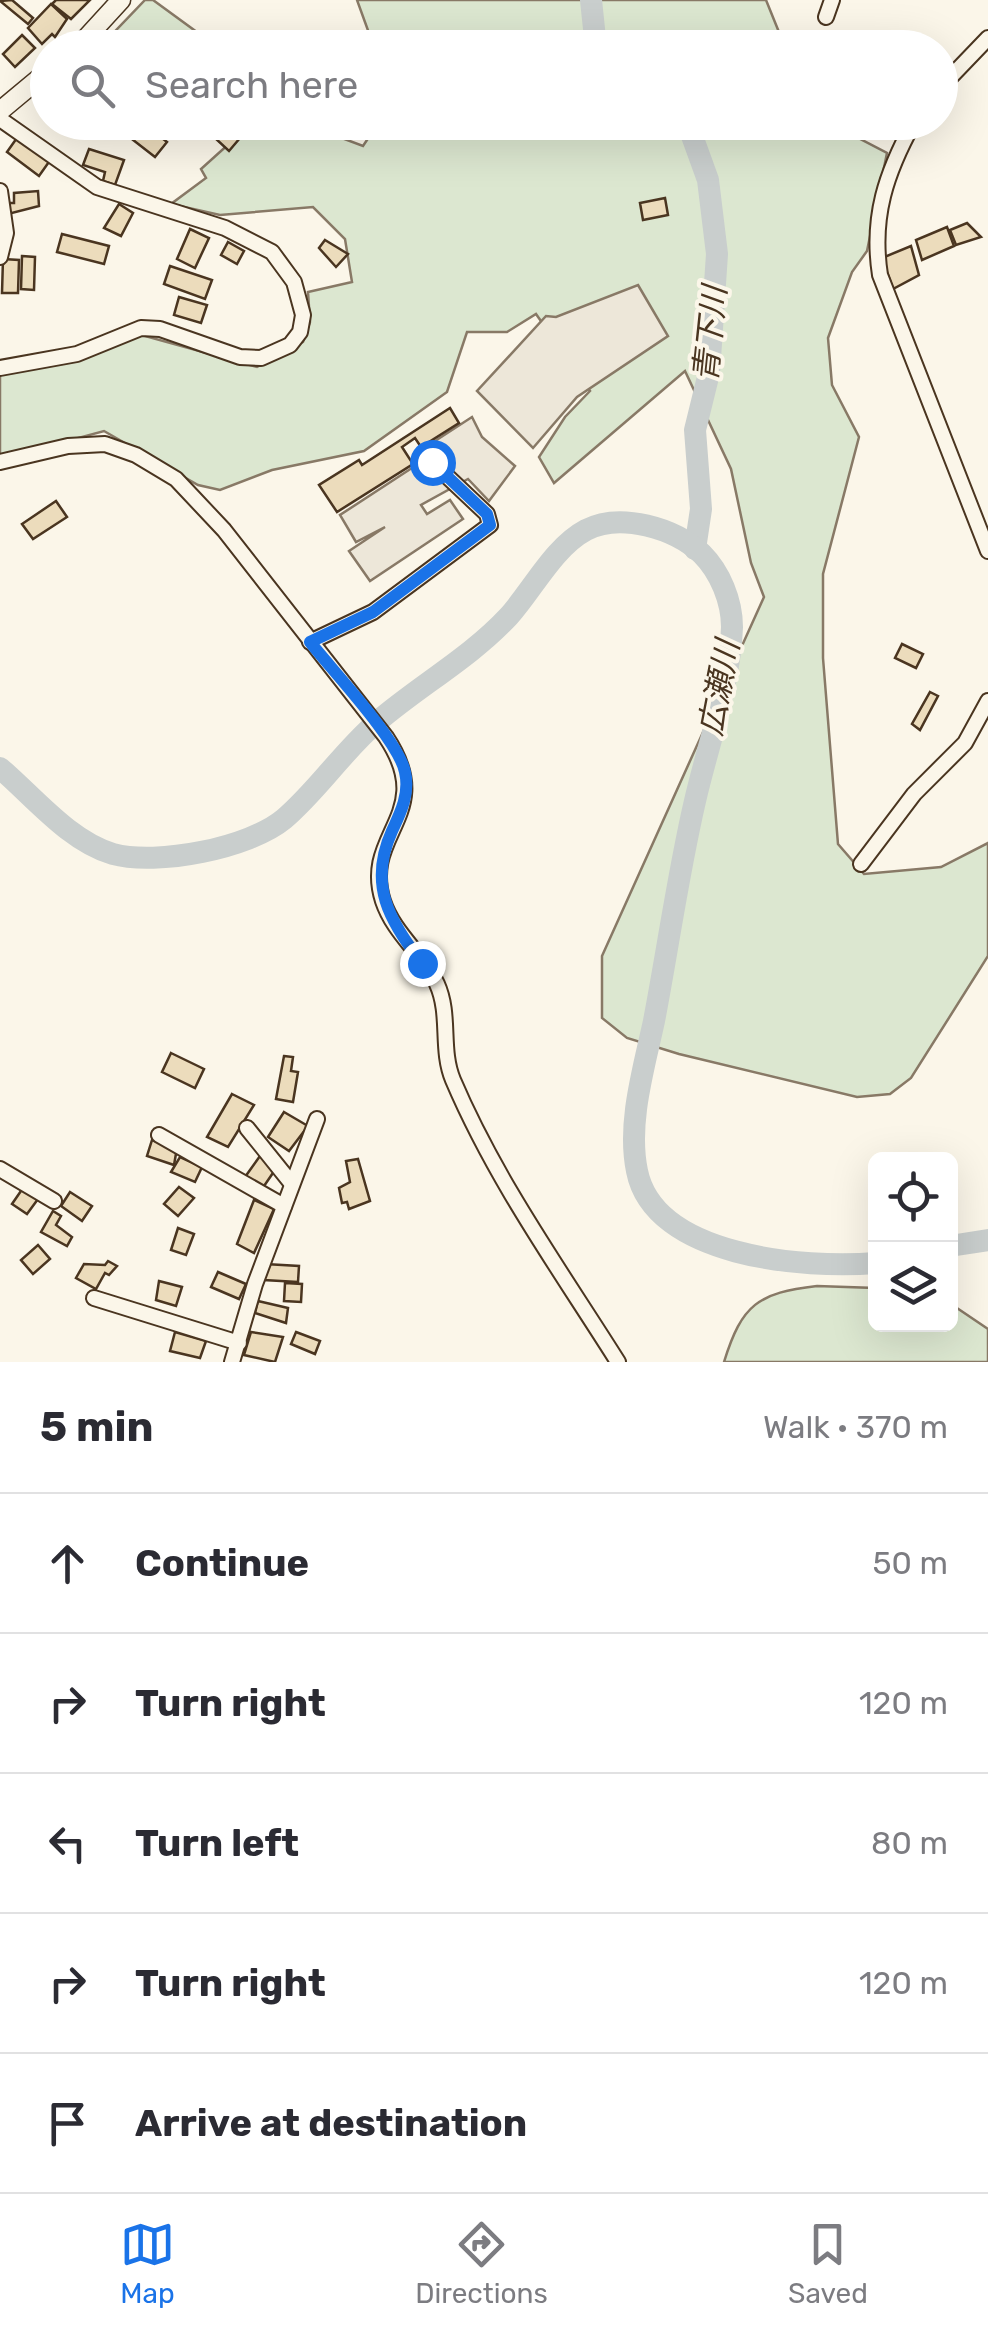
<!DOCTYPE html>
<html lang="en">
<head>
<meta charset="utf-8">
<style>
	:root { --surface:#fff; --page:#f7f7f7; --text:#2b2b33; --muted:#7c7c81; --line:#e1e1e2; --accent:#1a73e8 }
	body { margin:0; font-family:Rubik,"Noto Sans JP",sans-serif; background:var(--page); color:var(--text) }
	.controls { position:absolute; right:30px; bottom:30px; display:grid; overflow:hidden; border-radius:15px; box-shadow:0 10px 40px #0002 }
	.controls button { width:90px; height:90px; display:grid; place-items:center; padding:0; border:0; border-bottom:2px solid var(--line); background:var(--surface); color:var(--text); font:50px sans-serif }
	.stop { position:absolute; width:30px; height:30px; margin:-22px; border:8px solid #1a73e8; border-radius:50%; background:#fff }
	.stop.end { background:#1a73e8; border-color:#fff; box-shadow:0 2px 10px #0008 }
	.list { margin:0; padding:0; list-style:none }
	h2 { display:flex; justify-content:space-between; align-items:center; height:130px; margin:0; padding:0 40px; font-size:42px }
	h2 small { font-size:32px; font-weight:400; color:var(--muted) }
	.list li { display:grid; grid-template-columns:65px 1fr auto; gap:30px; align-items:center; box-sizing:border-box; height:140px; padding:0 40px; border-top:2px solid var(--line) }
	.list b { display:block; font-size:38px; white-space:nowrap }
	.list em { font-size:32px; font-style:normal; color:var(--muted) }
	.icon { flex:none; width:55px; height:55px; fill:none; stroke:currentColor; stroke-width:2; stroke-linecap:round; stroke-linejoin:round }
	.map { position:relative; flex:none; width:988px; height:1362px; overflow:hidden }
	.search { position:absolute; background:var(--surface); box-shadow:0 10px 40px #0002; left:30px; right:30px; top:30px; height:110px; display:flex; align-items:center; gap:25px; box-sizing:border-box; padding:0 35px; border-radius:55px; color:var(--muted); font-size:38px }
	.sheet { height:830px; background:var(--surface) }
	nav { display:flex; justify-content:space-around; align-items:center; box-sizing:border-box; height:140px; border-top:2px solid var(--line); background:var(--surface); font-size:28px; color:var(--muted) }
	nav a { display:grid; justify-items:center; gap:5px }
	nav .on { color:var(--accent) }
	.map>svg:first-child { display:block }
</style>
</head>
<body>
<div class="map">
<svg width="988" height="1362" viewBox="0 0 988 1362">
	<rect width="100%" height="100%" fill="#fbf6e9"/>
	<!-- green -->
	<g fill="#dce7d0" stroke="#887966" stroke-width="2.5">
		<path d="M145 0H153L205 38 197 47H100Z"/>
		<path d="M357 0H766L785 47H374Z"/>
		<path d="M379 122 849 123 847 132 887 153 867 251 852 272 828 338 832 385 859 437 823 574V658L838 844 864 874 941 867 988 843V956L911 1078 890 1094 857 1097 679 1054 627 1038 602 1018V956L764 597 751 563 731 469 685 371 554 483 539 457 565 417 590 391 536 314 507 332H467L447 392 364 451 272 470 220 490 198 485 104 431 0 459V373L138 334 257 367 303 342 310 322 308 292 352 282 345 239 313 207 220 215 171 204 206 178 201 169 252 123H334L339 137 363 146Z"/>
		<path d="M817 1286 875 1288 876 1324H950L951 1304 988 1329V1362H724C742 1304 758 1293 817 1286Z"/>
	</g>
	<!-- parking -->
	<g fill="#ede7d9" stroke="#887966" stroke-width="2.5">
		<path d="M638 285 668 336 577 397 533 448 477 391 546 316 556 317Z"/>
		<path d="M472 417 482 437 515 466 489 501 468 479 421 505 427 514 450 500 463 519 370 581 349 551 385 527 356 542 340 515 418 464 415 454Z"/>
	</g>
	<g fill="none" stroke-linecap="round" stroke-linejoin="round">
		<!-- river -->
		<g stroke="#c9cecd" stroke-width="22">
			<path d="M591 0 596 48"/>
			<path d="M687 122 708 180 717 254 709 373 695 430 701 509 695 549"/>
			<path d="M0 768C34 797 69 841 113 854 157 866 249 848 284 819 318 790 343 751 377 722 420 685 470 658 509 616 533 589 554 547 586 530 620 512 675 528 702 554 720 572 732 601 732 627 730 686 708 744 695 801 678 874 668 948 654 1021 644 1068 627 1123 637 1171 654 1257 804 1269 876 1263"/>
			<path d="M950 1246 988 1240"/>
		</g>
	</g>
	<!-- building -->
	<g fill="#ecdcbc" stroke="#4a3520" stroke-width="2.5">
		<path d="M12 0 33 18 28 24 0 1Z"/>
		<path d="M56 0H90L71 19 52 4Z"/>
		<path d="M51 4 67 19 55 37 52 34 42 44 28 28Z"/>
		<path d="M22 35 35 48 15 67 3 54Z"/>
		<path d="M110 122H142L167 142 155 157Z"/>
		<path d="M203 122H236L240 138 229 151 201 125Z"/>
		<path d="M19 135 51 159 39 176 7 152Z"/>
		<path d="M89 149 124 160 115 185 103 181 105 172 83 165Z"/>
		<path d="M38 191 39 206 8 214 7 203H14V193Z"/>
		<path d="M665 198 668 215 643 220 640 203Z"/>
		<path d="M119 204 133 213 121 236 104 228Z"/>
		<path d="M967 223 981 237 956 245 950 230Z"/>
		<path d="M947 227 954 246 922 260 916 240Z"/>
		<path d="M190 229 209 238 195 268 177 259Z"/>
		<path d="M62 234 109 246 104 264 57 252Z"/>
		<path d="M325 240 348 254 336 267 319 248Z"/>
		<path d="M228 242 244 251 237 264 221 255Z"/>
		<path d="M911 246 919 275 893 289 882 258Z"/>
		<path d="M22 256 35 257 34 290 21 289Z"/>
		<path d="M3 259 19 260 18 293H2Z"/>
		<path d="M170 266 212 280 205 299 164 284Z"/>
		<path d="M179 297 207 305 201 323 174 315Z"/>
		<path d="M450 408 459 423 421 447 415 438 402 447 413 464 337 512 319 485 359 460 362 465Z"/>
		<path d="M56 501 67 517 33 539 22 524Z"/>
		<path d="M902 644 923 654 916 668 895 658Z"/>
		<path d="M930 692 938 696 920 730 912 724Z"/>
		<path d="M171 1053 204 1069 195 1088 162 1072Z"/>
		<path d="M284 1056 293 1057 291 1071 298 1072 293 1102 276 1099Z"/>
		<path d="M232 1094 254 1105 228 1147 207 1137Z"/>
		<path d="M284 1112 308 1126 289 1151 268 1137Z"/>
		<path d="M152 1140 177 1148 174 1165 147 1156Z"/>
		<path d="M260 1156 277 1167 262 1189 245 1177Z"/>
		<path d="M180 1157 202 1167 195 1182 171 1172Z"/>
		<path d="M358 1159 370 1201 349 1209 347 1202 342 1203 339 1188 350 1182 346 1161Z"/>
		<path d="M179 1187 194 1198 178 1216 164 1204Z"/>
		<path d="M23 1188 38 1199 27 1214 12 1204Z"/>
		<path d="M70 1192 92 1206 82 1221 61 1206Z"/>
		<path d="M254 1200 274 1209 254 1253 237 1244Z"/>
		<path d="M53 1211 61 1216 56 1225 72 1237 67 1246 41 1232Z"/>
		<path d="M178 1228 194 1234 186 1255 171 1250Z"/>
		<path d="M38 1245 50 1259 33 1274 21 1260Z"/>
		<path d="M108 1261 117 1266 109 1275 105 1273 96 1289 76 1278 84 1264 105 1265Z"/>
		<path d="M265 1264 299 1266 298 1282 264 1280Z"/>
		<path d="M218 1272 246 1284 239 1299 211 1287Z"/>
		<path d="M159 1281 182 1287 176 1306 156 1300Z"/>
		<path d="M285 1283 302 1284 301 1302 284 1301Z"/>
		<path d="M258 1301 288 1308 286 1323 255 1313Z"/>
		<path d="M175 1332 206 1341 200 1358 170 1351Z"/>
		<path d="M251 1332 283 1337 275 1362 244 1355Z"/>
		<path d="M296 1332 320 1341 315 1354 291 1344Z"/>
	</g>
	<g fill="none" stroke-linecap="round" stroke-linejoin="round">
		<!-- minor casing -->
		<g stroke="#4a3520" stroke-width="18">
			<g id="minor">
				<path d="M826 17 832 0"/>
				<path d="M940 88 988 38"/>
				<path d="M0 119 97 187 225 228 272 252 294 282 303 315 300 332 290 345 261 358 240 357 160 329 141 328 77 354 0 368"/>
				<path d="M914 122C886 173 871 217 880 275L988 551"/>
				<path d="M0 191 6 233 0 257"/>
				<path d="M0 462 68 446 105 444 136 455 176 479 224 530 386 737C438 815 361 833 383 901 394 934 423 954 437 984 451 1015 440 1049 453 1080 496 1181 560 1270 618 1362"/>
				<path d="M310 642 373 612 490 525 487 514 432 462"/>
				<path d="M861 864 914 794 965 743 988 701"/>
				<path d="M247 1128 292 1184"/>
				<path d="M159 1135 284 1206"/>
				<path d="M0 1169 54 1201"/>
				<path d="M94 1298 239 1343"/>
				<path d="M232 1362 255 1284 317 1119"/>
			</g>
		</g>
		<!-- major casing -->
		<g stroke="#4a3520" stroke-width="21">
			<g id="major">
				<path d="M77 48 121 0"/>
				<path d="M0 111 48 71"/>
			</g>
		</g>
		<!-- minor -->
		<use href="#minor" stroke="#fbf6e9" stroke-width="14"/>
		<!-- major -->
		<use href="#major" stroke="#fbf6e9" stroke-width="18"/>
	</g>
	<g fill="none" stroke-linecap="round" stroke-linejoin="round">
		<!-- route -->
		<path stroke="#1a73e8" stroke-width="12" d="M422 963C389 921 368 884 392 831 401 812 410 793 405 772 399 741 332 670 310 642L373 612 490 525 487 514 432 462"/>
	</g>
	<g text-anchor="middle" stroke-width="8" stroke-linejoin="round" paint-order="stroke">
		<!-- water labels -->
		<g font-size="32" font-style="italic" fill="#4a3520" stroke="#fbf6e9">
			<text transform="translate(710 334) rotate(-84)" y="11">青下川</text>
			<text transform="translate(719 688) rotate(-79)" y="11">広瀬川</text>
		</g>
	</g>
</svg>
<div class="controls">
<button><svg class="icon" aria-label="locate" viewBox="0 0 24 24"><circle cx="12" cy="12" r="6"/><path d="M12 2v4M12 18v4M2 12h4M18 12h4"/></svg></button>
<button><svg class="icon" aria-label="layers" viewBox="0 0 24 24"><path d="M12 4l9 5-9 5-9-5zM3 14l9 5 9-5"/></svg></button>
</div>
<div class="stop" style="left:432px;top:462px"></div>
<div class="stop end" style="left:422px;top:963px"></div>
<div class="search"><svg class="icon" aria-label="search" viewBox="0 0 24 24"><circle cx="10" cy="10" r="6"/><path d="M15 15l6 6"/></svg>Search here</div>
</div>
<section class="sheet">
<h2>5 min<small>Walk · 370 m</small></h2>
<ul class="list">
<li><svg class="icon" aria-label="ahead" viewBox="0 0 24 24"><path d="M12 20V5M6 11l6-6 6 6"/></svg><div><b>Continue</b></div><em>50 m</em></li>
<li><svg class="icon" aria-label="right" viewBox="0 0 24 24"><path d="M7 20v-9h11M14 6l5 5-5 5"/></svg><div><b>Turn right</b></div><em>120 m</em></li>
<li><svg class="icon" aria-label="left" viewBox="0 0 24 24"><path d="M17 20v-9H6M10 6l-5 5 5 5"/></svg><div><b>Turn left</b></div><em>80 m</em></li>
<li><svg class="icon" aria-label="right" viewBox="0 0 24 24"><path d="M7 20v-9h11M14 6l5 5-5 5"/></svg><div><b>Turn right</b></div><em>120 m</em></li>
<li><svg class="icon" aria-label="arrive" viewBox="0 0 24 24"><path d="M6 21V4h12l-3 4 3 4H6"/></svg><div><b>Arrive at destination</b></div></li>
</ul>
</section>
<nav>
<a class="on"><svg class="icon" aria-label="map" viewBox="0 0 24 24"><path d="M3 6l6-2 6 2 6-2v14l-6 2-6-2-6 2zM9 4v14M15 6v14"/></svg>Map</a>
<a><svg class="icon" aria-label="directions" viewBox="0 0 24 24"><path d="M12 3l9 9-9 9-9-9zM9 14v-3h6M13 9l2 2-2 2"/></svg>Directions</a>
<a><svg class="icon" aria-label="saved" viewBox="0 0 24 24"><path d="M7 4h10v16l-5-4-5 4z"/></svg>Saved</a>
</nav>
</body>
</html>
